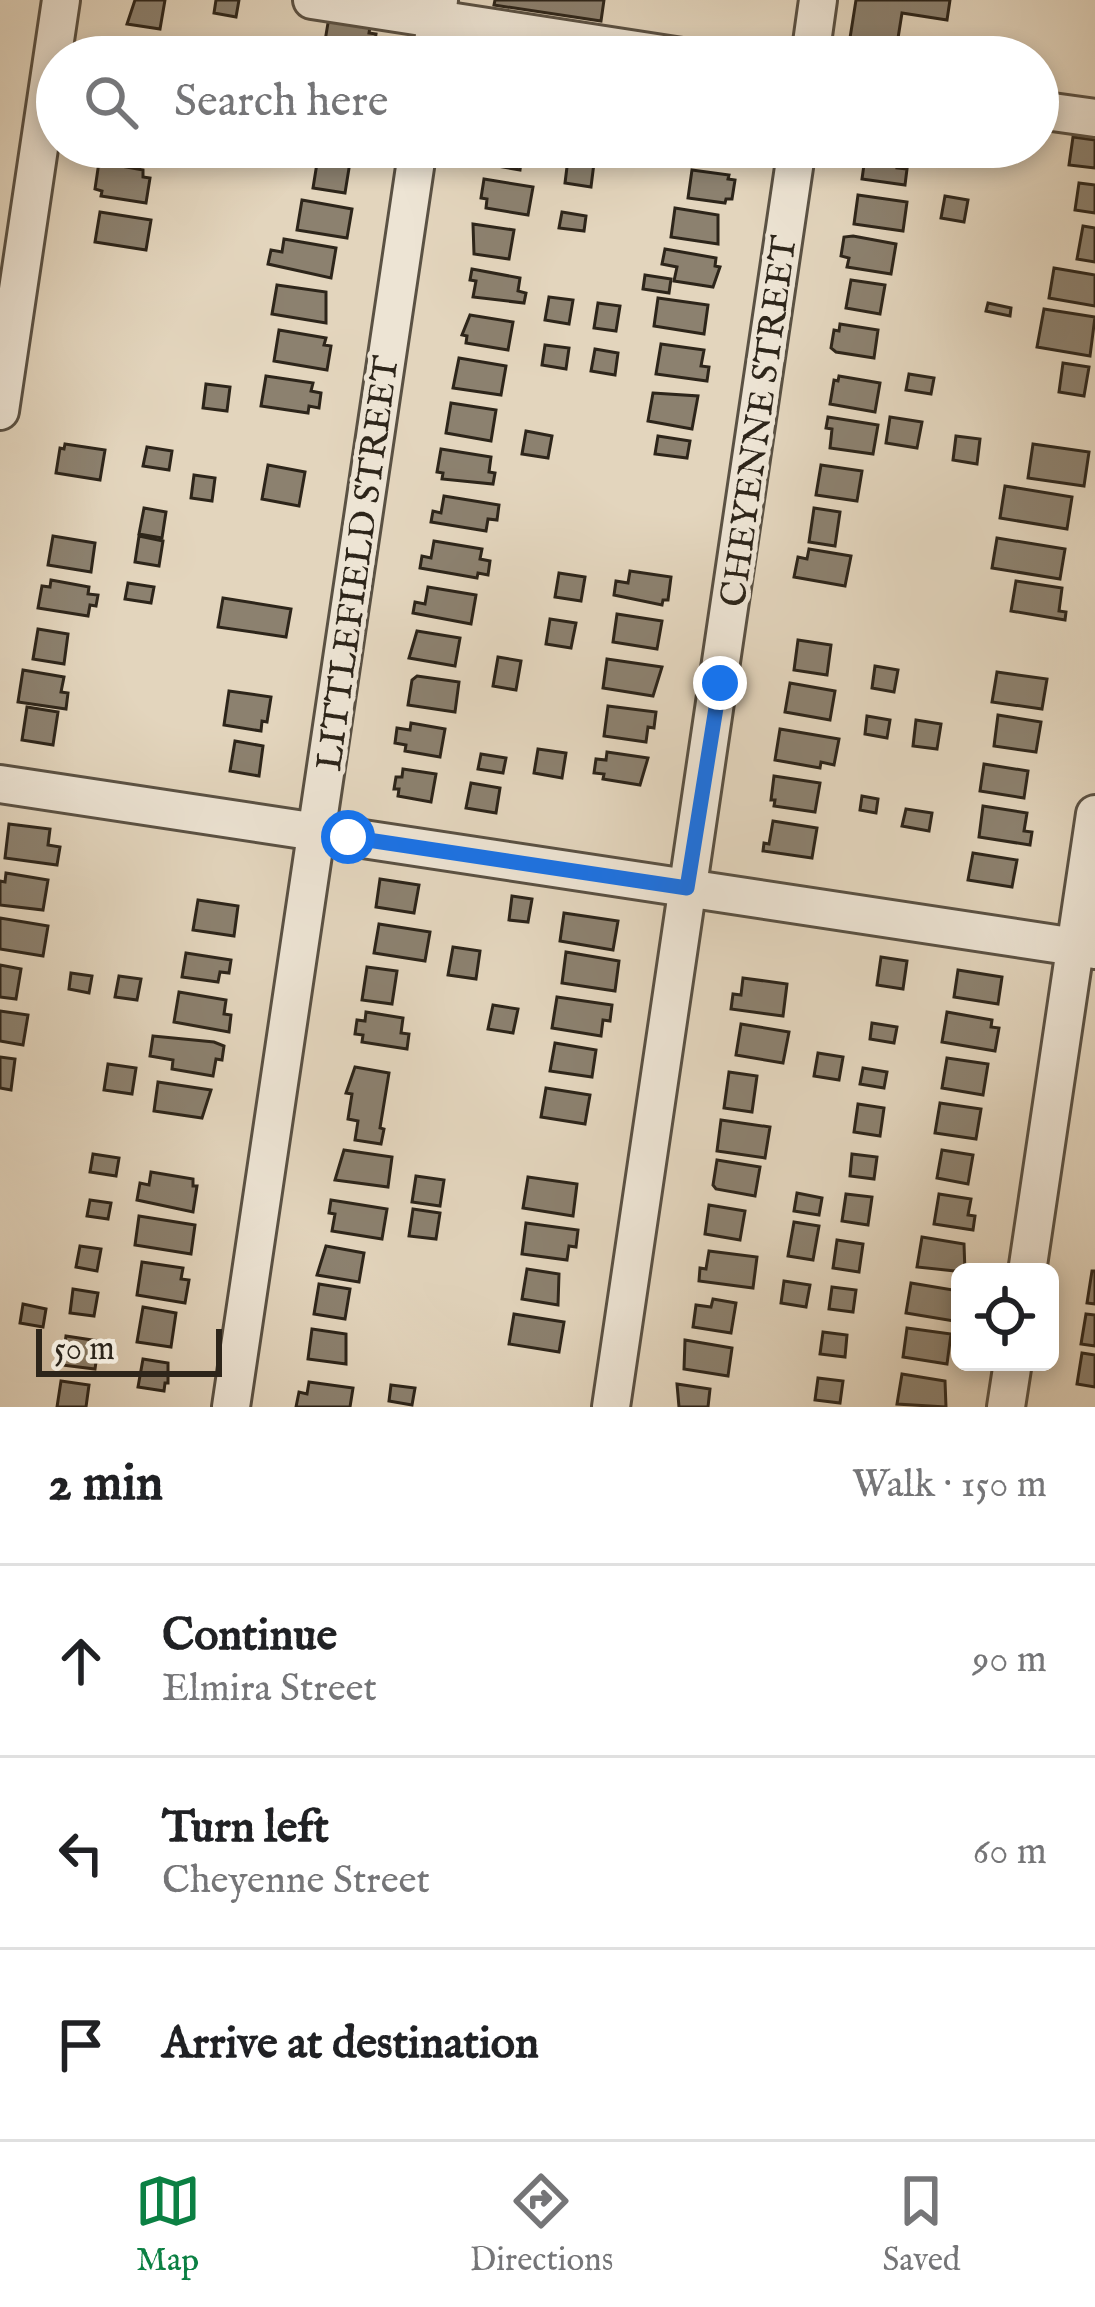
<!DOCTYPE html>
<html lang="en">
<head>
<meta charset="utf-8">
<style>
	:root { --surface:#fff; --page:#f2f2f2; --text:#202124; --muted:#757577; --line:#e0e0e0; --accent:#0b8043 }
	body { margin:0; font-family:"IM FELL English",serif; background:var(--page); color:var(--text) }
	.controls { position:absolute; right:36px; bottom:36px; display:grid; overflow:hidden; border-radius:18px; box-shadow:0 6px 18px #0003 }
	.controls button { width:108px; height:108px; display:grid; place-items:center; padding:0; border:0; border-bottom:3px solid var(--line); background:var(--surface); color:var(--text); font:60px sans-serif }
	.scale { position:absolute; left:36px; bottom:30px; width:186px; box-sizing:border-box; padding-left:12px; border:6px solid #2d251a; border-top:0; font-size:33px; line-height:42px; white-space:nowrap; color:#2d251a; -webkit-text-stroke:9px #ede4d4; paint-order:stroke }
	.stop { position:absolute; width:36px; height:36px; margin:-27px; border:9px solid #1a73e8; border-radius:50%; background:#fff }
	.stop.end { background:#1a73e8; border-color:#fff; box-shadow:0 3px 12px #0008 }
	.list { margin:0; padding:0; list-style:none }
	h2 { display:flex; justify-content:space-between; align-items:center; height:156px; margin:0; padding:0 48px; font-size:51px }
	h2 small { font-size:39px; font-weight:400; color:var(--muted) }
	.list li { display:grid; grid-template-columns:78px 1fr auto; gap:36px; align-items:center; box-sizing:border-box; height:192px; padding:0 48px; border-top:3px solid var(--line) }
	.list b { display:block; font-size:45px; white-space:nowrap }
	.list p { margin:0; font-size:39px; white-space:nowrap; color:var(--muted) }
	.list em { font-size:39px; font-style:normal; color:var(--muted) }
	.icon { flex:none; width:66px; height:66px; fill:none; stroke:currentColor; stroke-width:2; stroke-linecap:round; stroke-linejoin:round }
	.map { position:relative; flex:none; width:1095px; height:1407px; overflow:hidden }
	.search { position:absolute; background:var(--surface); box-shadow:0 6px 18px #0003; left:36px; right:36px; top:36px; height:132px; display:flex; align-items:center; gap:30px; box-sizing:border-box; padding:0 42px; border-radius:66px; color:var(--muted); font-size:45px }
	.sheet { height:732px; background:var(--surface) }
	nav { display:flex; justify-content:space-around; align-items:center; box-sizing:border-box; height:168px; border-top:3px solid var(--line); background:var(--surface); font-size:33px; color:var(--muted) }
	nav a { display:grid; justify-items:center; gap:6px }
	nav .on { color:var(--accent) }
	.map>svg:first-child { display:block }
</style>
</head>
<body>
<div class="map">
<svg width="1095" height="1407" viewBox="0 0 1095 1407">
	<rect width="100%" height="100%" fill="#e3d5bd"/>
	<filter id="stains"><feTurbulence type="fractalNoise" baseFrequency=".00167" numOctaves="4"/><feColorMatrix values="0 0 0 0 .2 0 0 0 0 .09 0 0 0 0 .02 0 0 0 .5 -.17"/></filter>
	<radialGradient id="worn" r=".72"><stop offset=".6" stop-color="#630" stop-opacity="0"/><stop offset="1" stop-color="#630" stop-opacity=".3"/></radialGradient>
	<!-- building -->
	<g fill="#8c816f" stroke="#2d251a" stroke-width="3">
		<path d="M135 0H165L160 29 127 24Z"/>
		<path d="M216 0H239L236 17 214 13Z"/>
		<path d="M495 0H604L601 21 494 5Z"/>
		<path d="M856 0H950L947 20 902 13 895 57H847Z"/>
		<path d="M333 21 370 27 369 33 376 34 373 55 328 54 330 41H325L328 23Z"/>
		<path d="M126 38 167 44 165 57H123Z"/>
		<path d="M1073 137 1095 140V168L1069 165Z"/>
		<path d="M104 147H149L148 154Z"/>
		<path d="M523 147 520 170 486 164 487 147Z"/>
		<path d="M690 147H732L730 157 689 150Z"/>
		<path d="M866 150 899 154 897 168 907 169 905 185 862 179Z"/>
		<path d="M318 157 350 162 345 193 313 188Z"/>
		<path d="M568 159 594 163 591 187 565 183Z"/>
		<path d="M99 162 143 170V177L150 178 146 203 101 196 102 191 95 189Z"/>
		<path d="M692 170 729 175 728 179 735 180 732 199H726L725 203 688 198Z"/>
		<path d="M484 179 533 187 528 215 486 208 487 199 481 198Z"/>
		<path d="M1079 183 1095 185V213L1075 210Z"/>
		<path d="M858 195 907 202 903 231 854 224Z"/>
		<path d="M945 196 968 200 964 222 941 218Z"/>
		<path d="M302 200 352 209 347 238 297 230Z"/>
		<path d="M675 208 718 215V244L671 237Z"/>
		<path d="M100 212 151 220 146 250 95 242Z"/>
		<path d="M562 212 586 216 584 231 559 228Z"/>
		<path d="M473 224 514 230 509 259 474 254Z"/>
		<path d="M1083 226 1095 228V262L1077 259Z"/>
		<path d="M853 236 896 244 891 274 847 267 849 258 841 256 844 237Z"/>
		<path d="M284 239 336 248 331 278 268 264 271 250 282 252Z"/>
		<path d="M665 249 716 258 715 266 720 267 713 287 674 281 677 267 662 264Z"/>
		<path d="M1054 268 1095 275V306L1049 298Z"/>
		<path d="M472 269 520 278 518 291 526 293 524 303 473 297 476 281 470 280Z"/>
		<path d="M645 275 671 279 669 293 643 289Z"/>
		<path d="M851 280 885 285 880 314 846 308Z"/>
		<path d="M277 285 326 292V323L272 314Z"/>
		<path d="M549 297 573 300 569 324 545 320Z"/>
		<path d="M658 298 708 305 704 334 654 326Z"/>
		<path d="M598 303 620 306 616 331 594 328Z"/>
		<path d="M988 303 1011 308 1010 316 986 311Z"/>
		<path d="M1044 309 1095 317 1090 356 1037 347Z"/>
		<path d="M470 315 513 322 508 350 466 343 467 336 462 335Z"/>
		<path d="M840 324 878 330 874 358 836 352 831 348 834 330 839 331Z"/>
		<path d="M279 330 326 338 324 345 331 346 327 370 274 361Z"/>
		<path d="M661 344 704 350 701 366 709 367 707 381 656 374Z"/>
		<path d="M545 345 569 348 566 369 542 365Z"/>
		<path d="M595 349 618 353 615 375 591 371Z"/>
		<path d="M459 358 506 366 501 395 453 388Z"/>
		<path d="M1063 363 1089 367 1084 396 1059 392Z"/>
		<path d="M909 374 934 378 931 394 906 390Z"/>
		<path d="M266 376 313 383 311 391 321 393 319 408 309 406 308 413 261 406Z"/>
		<path d="M839 376 880 383 875 412 830 404 834 380 838 381Z"/>
		<path d="M206 384 230 387 227 411 203 408Z"/>
		<path d="M653 393 698 396 692 429 648 421Z"/>
		<path d="M451 403 496 410 491 441 446 433Z"/>
		<path d="M828 417 878 425 873 454 830 448 832 429 826 428Z"/>
		<path d="M890 417 922 422 917 448 886 443Z"/>
		<path d="M526 431 552 436 548 458 522 454Z"/>
		<path d="M658 436 690 441 687 458 655 454Z"/>
		<path d="M956 436 980 439 977 464 953 460Z"/>
		<path d="M65 444 105 450 100 480 56 473 60 448 64 449Z"/>
		<path d="M1033 444 1089 452 1084 486 1028 478Z"/>
		<path d="M147 447 172 451 169 470 143 466Z"/>
		<path d="M441 449 491 457 489 472 495 473 493 484 442 479 443 473 437 472Z"/>
		<path d="M268 465 305 472 299 506 262 499Z"/>
		<path d="M821 465 862 471 857 501 816 495Z"/>
		<path d="M194 475 215 478 212 501 191 498Z"/>
		<path d="M1005 486 1072 497 1067 529 1000 518Z"/>
		<path d="M444 496 499 505 497 520 488 519 486 531 431 522 433 511 441 513Z"/>
		<path d="M144 508 166 512 162 538 139 534Z"/>
		<path d="M814 508 840 512 835 546 809 542Z"/>
		<path d="M53 536 95 543 91 572 48 565Z"/>
		<path d="M139 536 163 541 159 566 135 562Z"/>
		<path d="M997 538 1065 549 1060 579 992 568Z"/>
		<path d="M434 541 482 549 480 559 490 561 488 575 478 573 477 578 420 568 422 556 431 558Z"/>
		<path d="M809 549 851 556 845 586 794 577 798 557 807 559Z"/>
		<path d="M630 571 671 577 668 600H663L662 605 614 595 616 581 628 583Z"/>
		<path d="M559 573 585 577 581 601 555 597Z"/>
		<path d="M51 580 89 587 88 594 98 595 96 606 90 605 88 616 38 608 42 586 50 587Z"/>
		<path d="M1016 581 1062 588 1059 611 1066 612 1065 620 1011 611Z"/>
		<path d="M128 583 154 587 151 603 125 599Z"/>
		<path d="M428 587 476 595 471 624 413 613 415 602 425 604Z"/>
		<path d="M223 598 291 609 286 637 218 627Z"/>
		<path d="M617 614 662 621 657 649 613 642Z"/>
		<path d="M550 619 576 623 571 648 546 644Z"/>
		<path d="M38 629 68 634 64 664 33 659Z"/>
		<path d="M417 631 460 638 455 666 409 658Z"/>
		<path d="M798 640 831 645 827 675 794 670Z"/>
		<path d="M498 657 521 661 516 690 493 686Z"/>
		<path d="M607 659 662 667 653 696 603 688Z"/>
		<path d="M875 666 898 670 894 692 872 688Z"/>
		<path d="M23 670 64 677 61 692 68 693 66 709 18 702Z"/>
		<path d="M997 672 1047 679 1042 709 992 702Z"/>
		<path d="M417 676 459 682 455 712 408 705 412 680Z"/>
		<path d="M790 683 835 691 830 720 785 712Z"/>
		<path d="M229 691 271 697 267 722 262 721 261 731 224 725Z"/>
		<path d="M608 706 656 712 654 728 648 727 646 742 604 736Z"/>
		<path d="M27 707 58 712 53 745 22 740Z"/>
		<path d="M998 715 1041 722 1036 752 994 746Z"/>
		<path d="M867 716 890 720 887 738 865 734Z"/>
		<path d="M916 720 941 724 937 749 913 746Z"/>
		<path d="M411 723 445 729 440 757 405 751 406 745 395 743 397 728 410 730Z"/>
		<path d="M780 729 839 739 834 765 821 762 820 768 775 760Z"/>
		<path d="M235 741 263 746 259 776 230 771Z"/>
		<path d="M538 749 566 753 562 778 534 773Z"/>
		<path d="M607 752 648 758 640 785 603 779 604 774 594 773 596 759 606 760Z"/>
		<path d="M481 754 506 758 503 773 478 769Z"/>
		<path d="M984 764 1028 771 1024 798 980 791Z"/>
		<path d="M403 769 436 774 431 802 398 796 399 789H394L396 777H402Z"/>
		<path d="M774 776 820 783 815 812 774 806 775 800H771Z"/>
		<path d="M471 783 500 788 496 813 466 808Z"/>
		<path d="M862 796 878 799 876 813 860 810Z"/>
		<path d="M983 806 1027 813 1024 831 1032 832 1030 845 979 837Z"/>
		<path d="M906 809 932 813 929 831 902 826Z"/>
		<path d="M773 821 817 828 812 858 763 851 764 843 769 844Z"/>
		<path d="M9 824 50 829 48 845 60 847 57 865 5 858Z"/>
		<path d="M973 853 1017 860 1012 887 968 880Z"/>
		<path d="M6 873 48 880 43 910 0 905V881L5 882Z"/>
		<path d="M380 879 419 885 414 913 376 907Z"/>
		<path d="M512 896 532 899 528 922 509 920Z"/>
		<path d="M198 900 238 906 234 936 193 930Z"/>
		<path d="M564 913 618 921 613 950 560 941Z"/>
		<path d="M0 918 48 926 43 956 0 949Z"/>
		<path d="M379 924 430 932 425 961 374 953Z"/>
		<path d="M453 947 480 951 476 979 448 975Z"/>
		<path d="M566 952 619 961 615 991 562 983Z"/>
		<path d="M186 953 231 960 229 973 220 972 218 982 182 977Z"/>
		<path d="M881 957 907 961 903 989 877 985Z"/>
		<path d="M0 965 21 969 16 999 0 997Z"/>
		<path d="M367 967 397 971 392 1004 362 1000Z"/>
		<path d="M958 970 1002 977 998 1004 954 997Z"/>
		<path d="M71 973 92 976 89 993 69 989Z"/>
		<path d="M119 976 141 979 137 1000 115 997Z"/>
		<path d="M743 978 787 984 783 1016 731 1009 733 994 741 995Z"/>
		<path d="M179 992 226 1000 224 1014 231 1015 229 1032 174 1022Z"/>
		<path d="M557 997 612 1005 610 1021 603 1020 601 1036 552 1028Z"/>
		<path d="M493 1005 518 1009 513 1033 488 1029Z"/>
		<path d="M0 1011 28 1015 23 1045 0 1041Z"/>
		<path d="M366 1012 403 1018 401 1033 409 1034 407 1049 362 1042 363 1035 355 1034 357 1020 365 1021Z"/>
		<path d="M947 1012 992 1020 991 1027 999 1028 995 1051 942 1042Z"/>
		<path d="M872 1023 897 1027 894 1043 870 1039Z"/>
		<path d="M741 1024 789 1032 783 1063 736 1055Z"/>
		<path d="M153 1036 214 1042 224 1046 222 1060 216 1059 213 1076 172 1069 173 1060 150 1056Z"/>
		<path d="M555 1043 596 1050 592 1077 550 1071Z"/>
		<path d="M818 1053 843 1057 839 1080 814 1076Z"/>
		<path d="M0 1057 15 1059 11 1090 0 1088Z"/>
		<path d="M947 1058 988 1064 983 1095 942 1088Z"/>
		<path d="M108 1064 136 1068 132 1094 104 1090Z"/>
		<path d="M355 1067 389 1073 380 1128 384 1129 381 1144 355 1140 358 1121 348 1119 352 1094 346 1093Z"/>
		<path d="M863 1068 887 1072 884 1088 860 1084Z"/>
		<path d="M729 1072 757 1076 752 1112 724 1108Z"/>
		<path d="M158 1082 211 1090 202 1118 154 1111Z"/>
		<path d="M546 1088 590 1095 585 1124 541 1117Z"/>
		<path d="M940 1103 981 1109 976 1139 935 1133Z"/>
		<path d="M858 1104 884 1108 880 1136 854 1132Z"/>
		<path d="M721 1120 770 1127 765 1158 717 1151Z"/>
		<path d="M344 1150 392 1157 388 1187 335 1180Z"/>
		<path d="M942 1150 973 1155 968 1184 937 1178Z"/>
		<path d="M93 1154 119 1158 116 1176 90 1172Z"/>
		<path d="M852 1154 877 1157 874 1179 850 1176Z"/>
		<path d="M717 1160 760 1167 755 1196 716 1189 713 1185Z"/>
		<path d="M151 1172 193 1179V1186H197L193 1212 137 1200 140 1183 149 1185Z"/>
		<path d="M416 1176 444 1180 440 1206 412 1202Z"/>
		<path d="M528 1177 577 1184 573 1216 523 1208Z"/>
		<path d="M797 1193 822 1198 819 1215 794 1211Z"/>
		<path d="M846 1194 872 1197 868 1225 842 1221Z"/>
		<path d="M939 1194 971 1199 968 1215 975 1216 973 1230 934 1224Z"/>
		<path d="M90 1200 111 1203 108 1219 87 1216Z"/>
		<path d="M331 1200 387 1209 382 1239 332 1231 335 1214 329 1213Z"/>
		<path d="M709 1205 745 1211 740 1240 705 1234Z"/>
		<path d="M413 1209 440 1213 436 1239 409 1236Z"/>
		<path d="M139 1216 195 1225 191 1254 135 1245Z"/>
		<path d="M794 1222 819 1226 813 1260 788 1256Z"/>
		<path d="M526 1223 578 1230 576 1247 569 1246 567 1260 522 1254Z"/>
		<path d="M922 1237 964 1244 965 1272 917 1267Z"/>
		<path d="M837 1240 863 1244 859 1272 833 1268Z"/>
		<path d="M80 1246 101 1249 97 1271 76 1267Z"/>
		<path d="M326 1246 364 1253 359 1282 317 1275Z"/>
		<path d="M709 1251 757 1257 753 1288 699 1281 700 1268 706 1269Z"/>
		<path d="M142 1262 183 1268 181 1279 189 1280 185 1303 137 1295Z"/>
		<path d="M527 1269 559 1274 558 1305 522 1299Z"/>
		<path d="M1092 1271H1095V1304L1087 1303Z"/>
		<path d="M784 1281 810 1285 806 1307 781 1303Z"/>
		<path d="M911 1283 953 1290 954 1321 906 1313Z"/>
		<path d="M319 1284 350 1289 345 1319 314 1314Z"/>
		<path d="M832 1287 856 1290 853 1312 829 1309Z"/>
		<path d="M73 1289 98 1293 94 1316 70 1313Z"/>
		<path d="M713 1299 736 1303 731 1333 693 1327 696 1305 711 1307Z"/>
		<path d="M23 1304 46 1309 43 1327 20 1323Z"/>
		<path d="M143 1307 176 1313 171 1347 137 1342Z"/>
		<path d="M514 1314 564 1322 559 1352 509 1344Z"/>
		<path d="M1086 1314 1095 1315V1346L1081 1344Z"/>
		<path d="M907 1328 951 1334 947 1364 903 1357Z"/>
		<path d="M312 1329 346 1334V1364L308 1359Z"/>
		<path d="M823 1332 847 1335 845 1357 820 1354Z"/>
		<path d="M66 1336 99 1341 95 1369 62 1365Z"/>
		<path d="M685 1340 732 1348 728 1376 684 1369Z"/>
		<path d="M1082 1353 1095 1355V1387L1077 1384Z"/>
		<path d="M143 1359 168 1363V1383H165L164 1391 138 1387Z"/>
		<path d="M902 1374 945 1381 946 1407 897 1404Z"/>
		<path d="M818 1378 843 1381 840 1403 815 1400Z"/>
		<path d="M61 1381 89 1385 86 1407H57Z"/>
		<path d="M309 1382 353 1388 350 1407H296L299 1392 307 1394Z"/>
		<path d="M677 1384 710 1389 708 1407H679Z"/>
		<path d="M391 1385 415 1388 412 1405 389 1401Z"/>
	</g>
	<g fill="none" stroke-linecap="round" stroke-linejoin="round">
		<!-- minor casing -->
		<g stroke="#5a5143" stroke-width="42">
			<g id="minor">
				<path d="M312 0 682 57"/>
				<path d="M431 57 439 0"/>
				<path d="M810 57 818 0"/>
				<path d="M1038 110 1095 118"/>
				<path d="M0 411 61 0"/>
				<path d="M0 784 1095 950"/>
				<path d="M1027 1272 1095 814"/>
				<path d="M231 1407 418 147"/>
				<path d="M611 1407 797 147"/>
				<path d="M1006 1407 1013 1362"/>
			</g>
		</g>
		<!-- minor -->
		<use href="#minor" stroke="#ede4d4" stroke-width="36"/>
	</g>
	<g fill="none" stroke-linecap="round" stroke-linejoin="round">
		<!-- route -->
		<path stroke="#1a73e8" stroke-width="15" d="M348 837 687 888 720 683"/>
	</g>
	<g text-anchor="middle" stroke-width="10" stroke-linejoin="round" paint-order="stroke">
		<!-- street labels -->
		<g font-size="36" fill="#2d251a" stroke="#ede4d4">
			<text transform="translate(757 421) rotate(-82)" y="13">CHEYENNE STREET</text>
			<text transform="translate(356 563) rotate(-82)" y="13">LITTLEFIELD STREET</text>
		</g>
	</g>
	<rect width="100%" height="100%" filter="url(#stains)"/>
	<rect width="100%" height="100%" fill="url(#worn)"/>
</svg>
<div class="controls">
<button><svg class="icon" aria-label="locate" viewBox="0 0 24 24"><circle cx="12" cy="12" r="6"/><path d="M12 2v4M12 18v4M2 12h4M18 12h4"/></svg></button>
</div>
<div class="scale">50 m</div>
<div class="stop" style="left:348px;top:837px"></div>
<div class="stop end" style="left:720px;top:683px"></div>
<div class="search"><svg class="icon" aria-label="search" viewBox="0 0 24 24"><circle cx="10" cy="10" r="6"/><path d="M15 15l6 6"/></svg>Search here</div>
</div>
<section class="sheet">
<h2>2 min<small>Walk · 150 m</small></h2>
<ul class="list">
<li><svg class="icon" aria-label="ahead" viewBox="0 0 24 24"><path d="M12 20V5M6 11l6-6 6 6"/></svg><div><b>Continue</b><p>Elmira Street</p></div><em>90 m</em></li>
<li><svg class="icon" aria-label="left" viewBox="0 0 24 24"><path d="M17 20v-9H6M10 6l-5 5 5 5"/></svg><div><b>Turn left</b><p>Cheyenne Street</p></div><em>60 m</em></li>
<li><svg class="icon" aria-label="arrive" viewBox="0 0 24 24"><path d="M6 21V4h12l-3 4 3 4H6"/></svg><div><b>Arrive at destination</b></div></li>
</ul>
</section>
<nav>
<a class="on"><svg class="icon" aria-label="map" viewBox="0 0 24 24"><path d="M3 6l6-2 6 2 6-2v14l-6 2-6-2-6 2zM9 4v14M15 6v14"/></svg>Map</a>
<a><svg class="icon" aria-label="directions" viewBox="0 0 24 24"><path d="M12 3l9 9-9 9-9-9zM9 14v-3h6M13 9l2 2-2 2"/></svg>Directions</a>
<a><svg class="icon" aria-label="saved" viewBox="0 0 24 24"><path d="M7 4h10v16l-5-4-5 4z"/></svg>Saved</a>
</nav>
</body>
</html>
